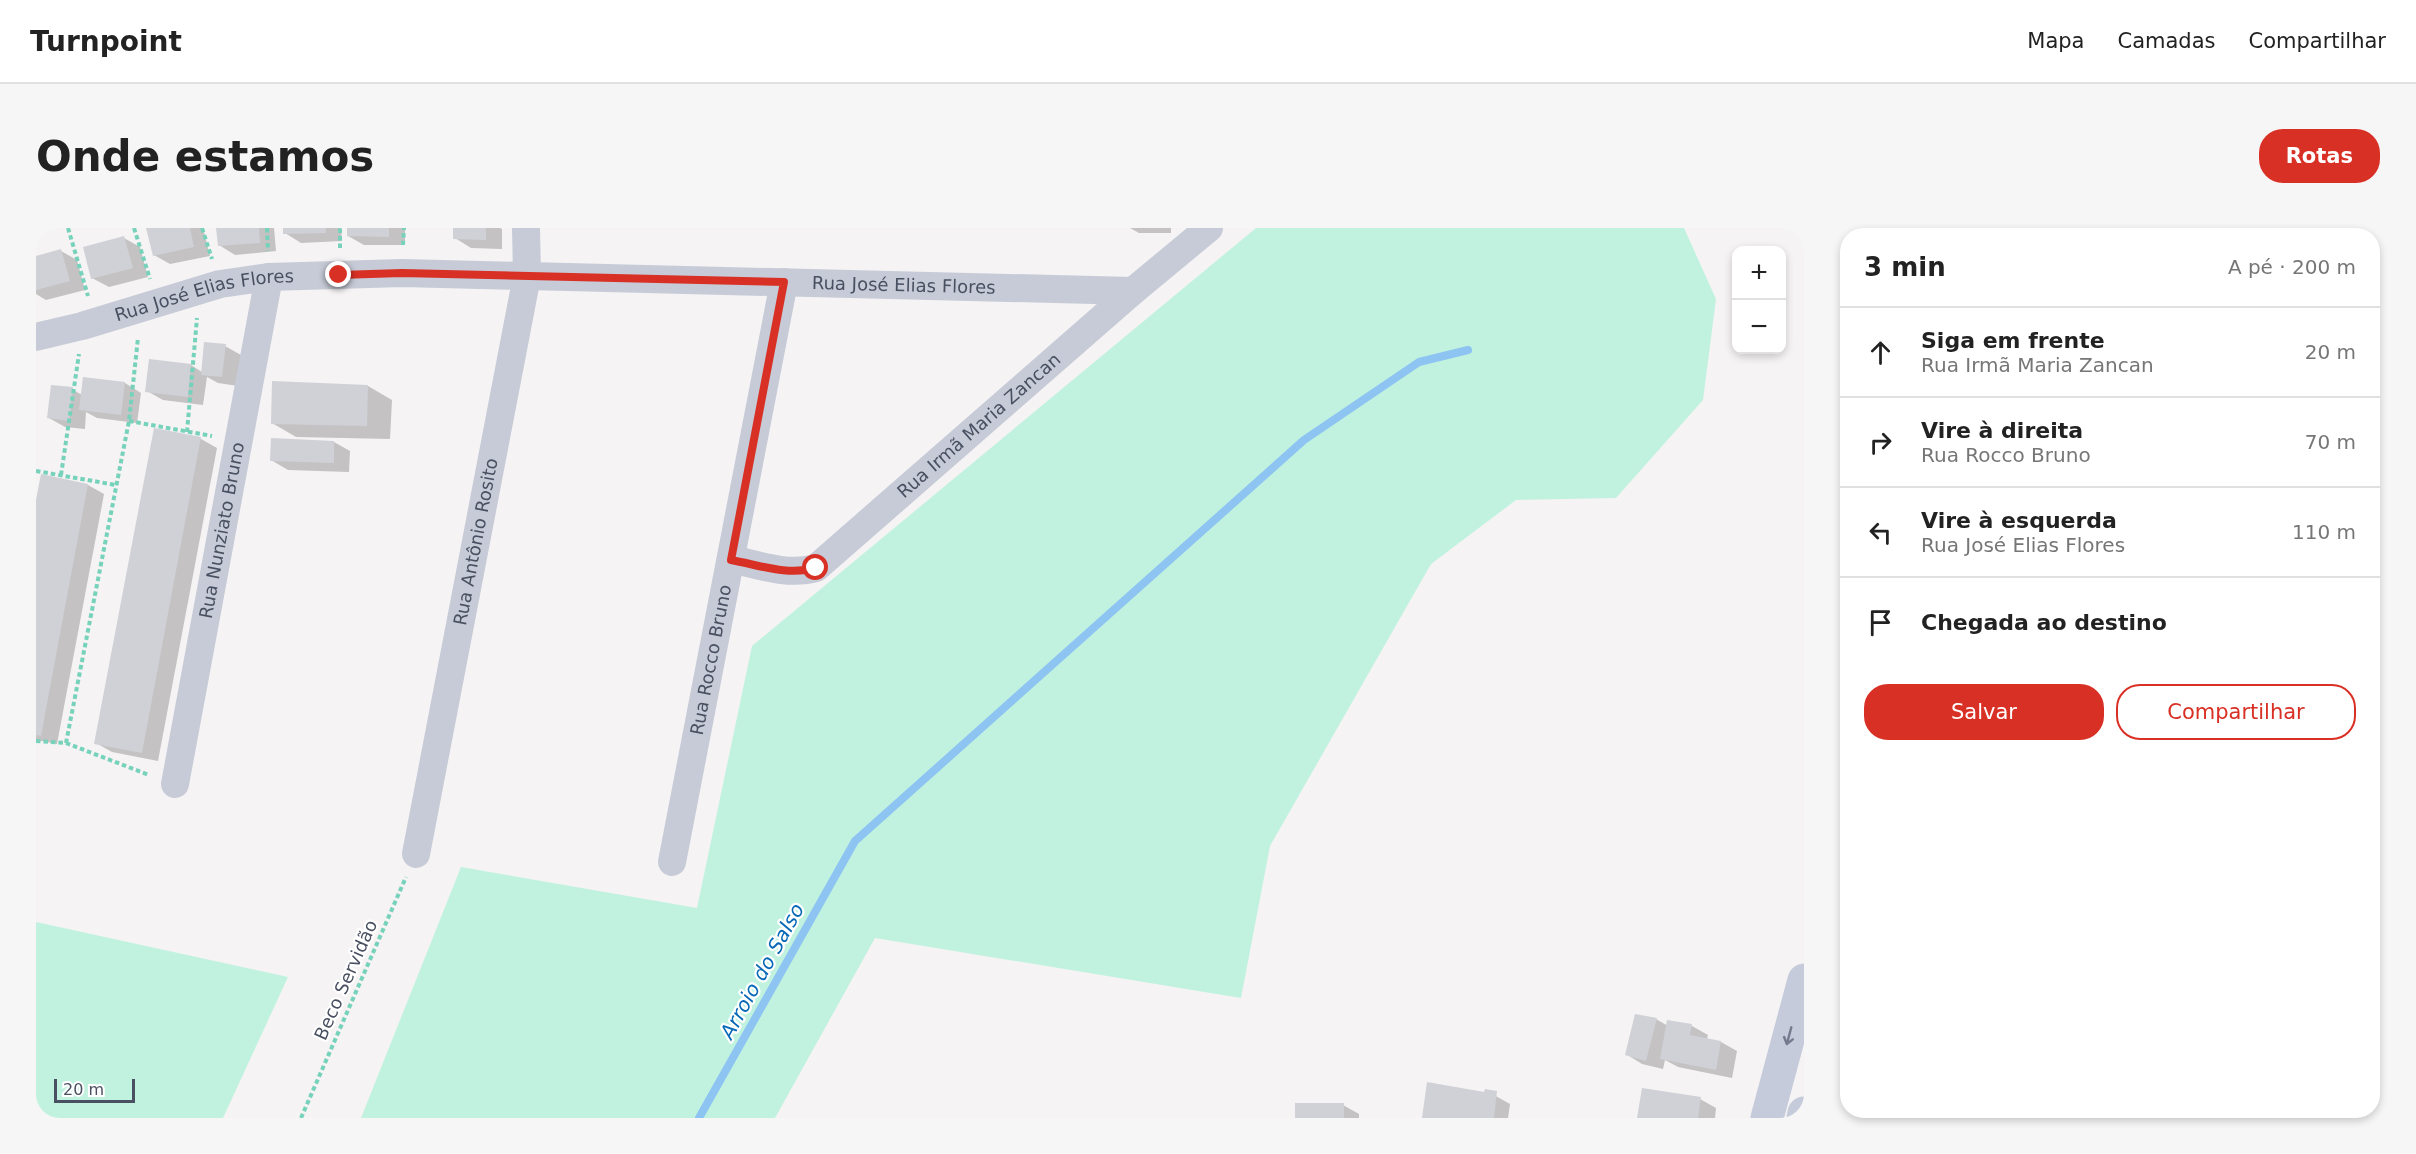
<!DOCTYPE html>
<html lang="pt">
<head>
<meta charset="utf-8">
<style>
	:root { --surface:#fff; --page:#f6f6f6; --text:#222; --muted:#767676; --line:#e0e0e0; --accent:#d93025 }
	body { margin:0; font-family:"DejaVu Sans",sans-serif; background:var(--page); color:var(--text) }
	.controls { position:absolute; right:18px; top:18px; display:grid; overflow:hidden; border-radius:12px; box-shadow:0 3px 9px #0003 }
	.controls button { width:54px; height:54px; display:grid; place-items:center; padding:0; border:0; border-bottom:2px solid var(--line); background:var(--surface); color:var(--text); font:30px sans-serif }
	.scale { position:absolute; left:18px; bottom:15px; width:81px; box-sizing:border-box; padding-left:6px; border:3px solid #495061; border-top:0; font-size:16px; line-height:21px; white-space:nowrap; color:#495061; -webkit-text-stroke:4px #fff; paint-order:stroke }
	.stop { position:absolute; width:18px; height:18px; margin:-14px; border:4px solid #d93025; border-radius:50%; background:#fff }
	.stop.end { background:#d93025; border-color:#fff; box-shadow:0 2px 6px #0008 }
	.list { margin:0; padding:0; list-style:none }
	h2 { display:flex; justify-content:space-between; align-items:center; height:78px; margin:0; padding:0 24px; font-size:26px }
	h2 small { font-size:20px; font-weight:400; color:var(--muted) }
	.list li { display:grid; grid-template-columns:39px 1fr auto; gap:18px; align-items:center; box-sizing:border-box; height:90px; padding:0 24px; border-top:2px solid var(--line) }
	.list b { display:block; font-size:22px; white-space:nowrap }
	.list p { margin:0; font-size:20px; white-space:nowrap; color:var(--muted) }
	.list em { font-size:20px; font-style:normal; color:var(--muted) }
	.actions { display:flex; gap:12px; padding:18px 24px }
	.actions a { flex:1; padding:14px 0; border:2px solid var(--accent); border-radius:24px; text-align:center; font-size:21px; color:var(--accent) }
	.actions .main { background:var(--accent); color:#fff }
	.icon { flex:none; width:33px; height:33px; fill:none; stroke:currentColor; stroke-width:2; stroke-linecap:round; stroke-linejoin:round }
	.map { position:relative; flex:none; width:1768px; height:890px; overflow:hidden; border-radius:24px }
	header { display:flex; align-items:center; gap:36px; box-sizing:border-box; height:84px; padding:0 30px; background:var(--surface); border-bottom:2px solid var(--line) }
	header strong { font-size:28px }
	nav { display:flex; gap:33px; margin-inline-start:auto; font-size:21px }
	.intro { display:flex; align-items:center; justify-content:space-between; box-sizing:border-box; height:144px; padding:0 36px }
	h1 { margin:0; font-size:42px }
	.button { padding:15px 27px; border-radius:24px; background:var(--accent); color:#fff; font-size:21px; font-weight:700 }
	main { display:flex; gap:36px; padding:0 36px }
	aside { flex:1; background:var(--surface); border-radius:24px; box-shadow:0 3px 9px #0003 }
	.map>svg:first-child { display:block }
</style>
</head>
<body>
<header>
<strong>Turnpoint</strong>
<nav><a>Mapa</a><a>Camadas</a><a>Compartilhar</a></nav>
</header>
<div class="intro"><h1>Onde estamos</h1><a class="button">Rotas</a></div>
<main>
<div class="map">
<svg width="1768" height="890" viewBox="0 0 1768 890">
	<rect width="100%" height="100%" fill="#f5f3f3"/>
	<!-- green -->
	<g fill="#c1f2e0">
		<path d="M1220 0H1648L1680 71 1667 172 1580 270 1480 272 1395 336 1234 618 1205 770 839 710 739 890H325L425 639 661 680 716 418Z"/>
		<path d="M0 694 252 749 187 890H0Z"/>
	</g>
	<!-- shadow -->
	<g fill="#0003">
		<path d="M112 0H167L174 28 134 36 118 27Z"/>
		<path d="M182 0H238L240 23 199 27 183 17Z"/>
		<path d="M248 0H305L306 13 265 15 249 5Z"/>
		<path d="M312 0H369V17H328L312 8Z"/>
		<path d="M419 0H464L466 1V21L435 20 419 10Z"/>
		<path d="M1094 0H1135V5H1103Z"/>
		<path d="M88 10 104 19 112 49 73 59 56 50Z"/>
		<path d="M25 23 41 32 49 62 10 72 0 66V29Z"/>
		<path d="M189 118 205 127 202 158 182 155 171 149 167 177 127 172 111 163 114 132 155 137 166 144Z"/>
		<path d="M89 155 105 165 101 195 61 190 50 184 49 201 29 199 13 190 36 161 46 167Z"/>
		<path d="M332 158 356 172 354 211 260 209 236 195Z"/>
		<path d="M119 202 165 211 181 220 122 533 76 524 60 515Z"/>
		<path d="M236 212 298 214 314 223 313 244 252 242 235 232Z"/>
		<path d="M52 257 68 266 21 516 0 512V280Z"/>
		<path d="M1620 791 1632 798H1656L1672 807 1671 811 1685 814 1701 823 1696 850 1642 839 1629 832 1627 841 1606 836 1590 826Z"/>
		<path d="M1458 867 1474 876 1472 890H1388Z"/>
		<path d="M1664 871 1680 880 1679 890H1603Z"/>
		<path d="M1307 877 1323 886V890H1260Z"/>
	</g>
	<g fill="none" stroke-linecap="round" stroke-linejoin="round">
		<!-- stream -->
		<path stroke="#8dc4f1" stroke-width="8" d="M663 890 819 613 1268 212 1383 134 1432 122"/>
	</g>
	<!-- building -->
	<g fill="#cfd1d7">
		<path d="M110 0H154L158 19 117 28Z"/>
		<path d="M180 0H223L224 15 182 18Z"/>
		<path d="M247 0H290V5L247 6Z"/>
		<path d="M311 0H353V9L311 8Z"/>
		<path d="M417 0H450V12L417 11Z"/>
		<path d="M88 8 97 40 55 51 47 19Z"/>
		<path d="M25 21 34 53 0 62V28Z"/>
		<path d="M168 114 190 116 186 149 165 147Z"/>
		<path d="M113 131 155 136 152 169 109 164Z"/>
		<path d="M47 149 89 154 85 187 43 182Z"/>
		<path d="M236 153 332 157 331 198 235 196Z"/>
		<path d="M15 157 37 159 33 193 11 190Z"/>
		<path d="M118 200 165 209 106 525 58 516Z"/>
		<path d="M235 210 298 213V235L234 233Z"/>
		<path d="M5 246 52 256 5 508 0 507V272Z"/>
		<path d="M1599 786 1621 790 1610 833 1589 827Z"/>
		<path d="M1631 792 1656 796 1654 807 1685 813 1680 842 1624 831Z"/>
		<path d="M1391 854 1448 864 1449 861 1461 863 1458 890H1386Z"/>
		<path d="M1606 860 1665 869 1662 890H1601Z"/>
		<rect x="1259" y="875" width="49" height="15"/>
	</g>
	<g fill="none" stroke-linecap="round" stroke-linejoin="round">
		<!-- path -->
		<g stroke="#77d2bb" stroke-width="4" stroke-dasharray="4.5 3" stroke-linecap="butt">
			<path d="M32 0 52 68"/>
			<path d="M98 0 114 51"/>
			<path d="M166 0 176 31"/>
			<path d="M231 0 232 23"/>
			<path d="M367 17 368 0"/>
			<path d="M304 20V0"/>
			<path d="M93 193 176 208"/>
			<path d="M151 204 161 90"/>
			<path d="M0 243 80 257"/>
			<path d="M25 247 43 126"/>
			<path d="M0 513 30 515 113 547"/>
			<path d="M30 515 93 193 102 110"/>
			<path d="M265 890 370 649"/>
		</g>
		<!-- minor -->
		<g stroke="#c6cbd7" stroke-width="28">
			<path id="s1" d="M0 109 46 98 184 56 233 49 366 45 1097 63"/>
			<path id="s2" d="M695 331C723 337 751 348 780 340L1097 63 1173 0"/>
			<path id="s3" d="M139 556 233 49"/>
			<path id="s4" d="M380 626 491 48 490 0"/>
			<path id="s5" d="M636 634 748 54"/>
		</g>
		<!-- secondary -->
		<g stroke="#c5cbdb" stroke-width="33">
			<path d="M1731 890 1768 752"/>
			<path d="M1767 890 1768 885"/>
		</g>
	</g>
	<!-- one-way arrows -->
	<defs><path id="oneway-shaft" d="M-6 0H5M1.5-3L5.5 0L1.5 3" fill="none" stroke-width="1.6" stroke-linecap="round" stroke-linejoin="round" transform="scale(1.5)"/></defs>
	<use stroke="#747b8c" href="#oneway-shaft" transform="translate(1753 808) rotate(105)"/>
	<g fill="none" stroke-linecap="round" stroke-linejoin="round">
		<!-- route -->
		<path stroke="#d93025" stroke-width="8" d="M303 47 366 45 748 54 695 332C723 337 751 348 780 340"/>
	</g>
	<g text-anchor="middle" stroke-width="4.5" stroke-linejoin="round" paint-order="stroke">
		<!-- street labels -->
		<g font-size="18" fill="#495061" stroke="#fff">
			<text dy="6" stroke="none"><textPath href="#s1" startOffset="876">Rua José Elias Flores</textPath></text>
			<text dy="6" stroke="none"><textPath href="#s1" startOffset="174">Rua José Elias Flores</textPath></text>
			<text dy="6" stroke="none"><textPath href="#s2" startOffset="303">Rua Irmã Maria Zancan</textPath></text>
			<text dy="6" stroke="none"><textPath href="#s3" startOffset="258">Rua Nunziato Bruno</textPath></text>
			<text dy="6" stroke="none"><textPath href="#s4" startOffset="318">Rua Antônio Rosito</textPath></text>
			<text dy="6" stroke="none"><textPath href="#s5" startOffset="206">Rua Rocco Bruno</textPath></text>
			<text transform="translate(310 752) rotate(-66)" y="6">Beco Servidão</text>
		</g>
		<!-- water labels -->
		<g font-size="20" font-style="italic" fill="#0668b7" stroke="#fff">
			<text transform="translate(726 743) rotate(-61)" y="7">Arroio do Salso</text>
		</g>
	</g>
</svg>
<div class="controls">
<button>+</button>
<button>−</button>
</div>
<div class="scale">20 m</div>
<div class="stop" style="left:780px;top:340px"></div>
<div class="stop end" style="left:303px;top:47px"></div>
</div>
<aside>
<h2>3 min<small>A pé · 200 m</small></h2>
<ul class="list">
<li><svg class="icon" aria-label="ahead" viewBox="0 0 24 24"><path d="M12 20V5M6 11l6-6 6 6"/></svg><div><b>Siga em frente</b><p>Rua Irmã Maria Zancan</p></div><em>20 m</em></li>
<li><svg class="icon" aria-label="right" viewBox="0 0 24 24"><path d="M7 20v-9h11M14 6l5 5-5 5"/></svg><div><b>Vire à direita</b><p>Rua Rocco Bruno</p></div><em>70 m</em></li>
<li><svg class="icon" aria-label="left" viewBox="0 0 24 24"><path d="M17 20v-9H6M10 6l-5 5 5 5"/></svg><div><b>Vire à esquerda</b><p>Rua José Elias Flores</p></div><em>110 m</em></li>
<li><svg class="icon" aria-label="arrive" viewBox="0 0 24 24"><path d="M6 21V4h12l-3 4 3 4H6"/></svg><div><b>Chegada ao destino</b></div></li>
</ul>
<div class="actions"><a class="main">Salvar</a><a>Compartilhar</a></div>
</aside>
</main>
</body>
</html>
